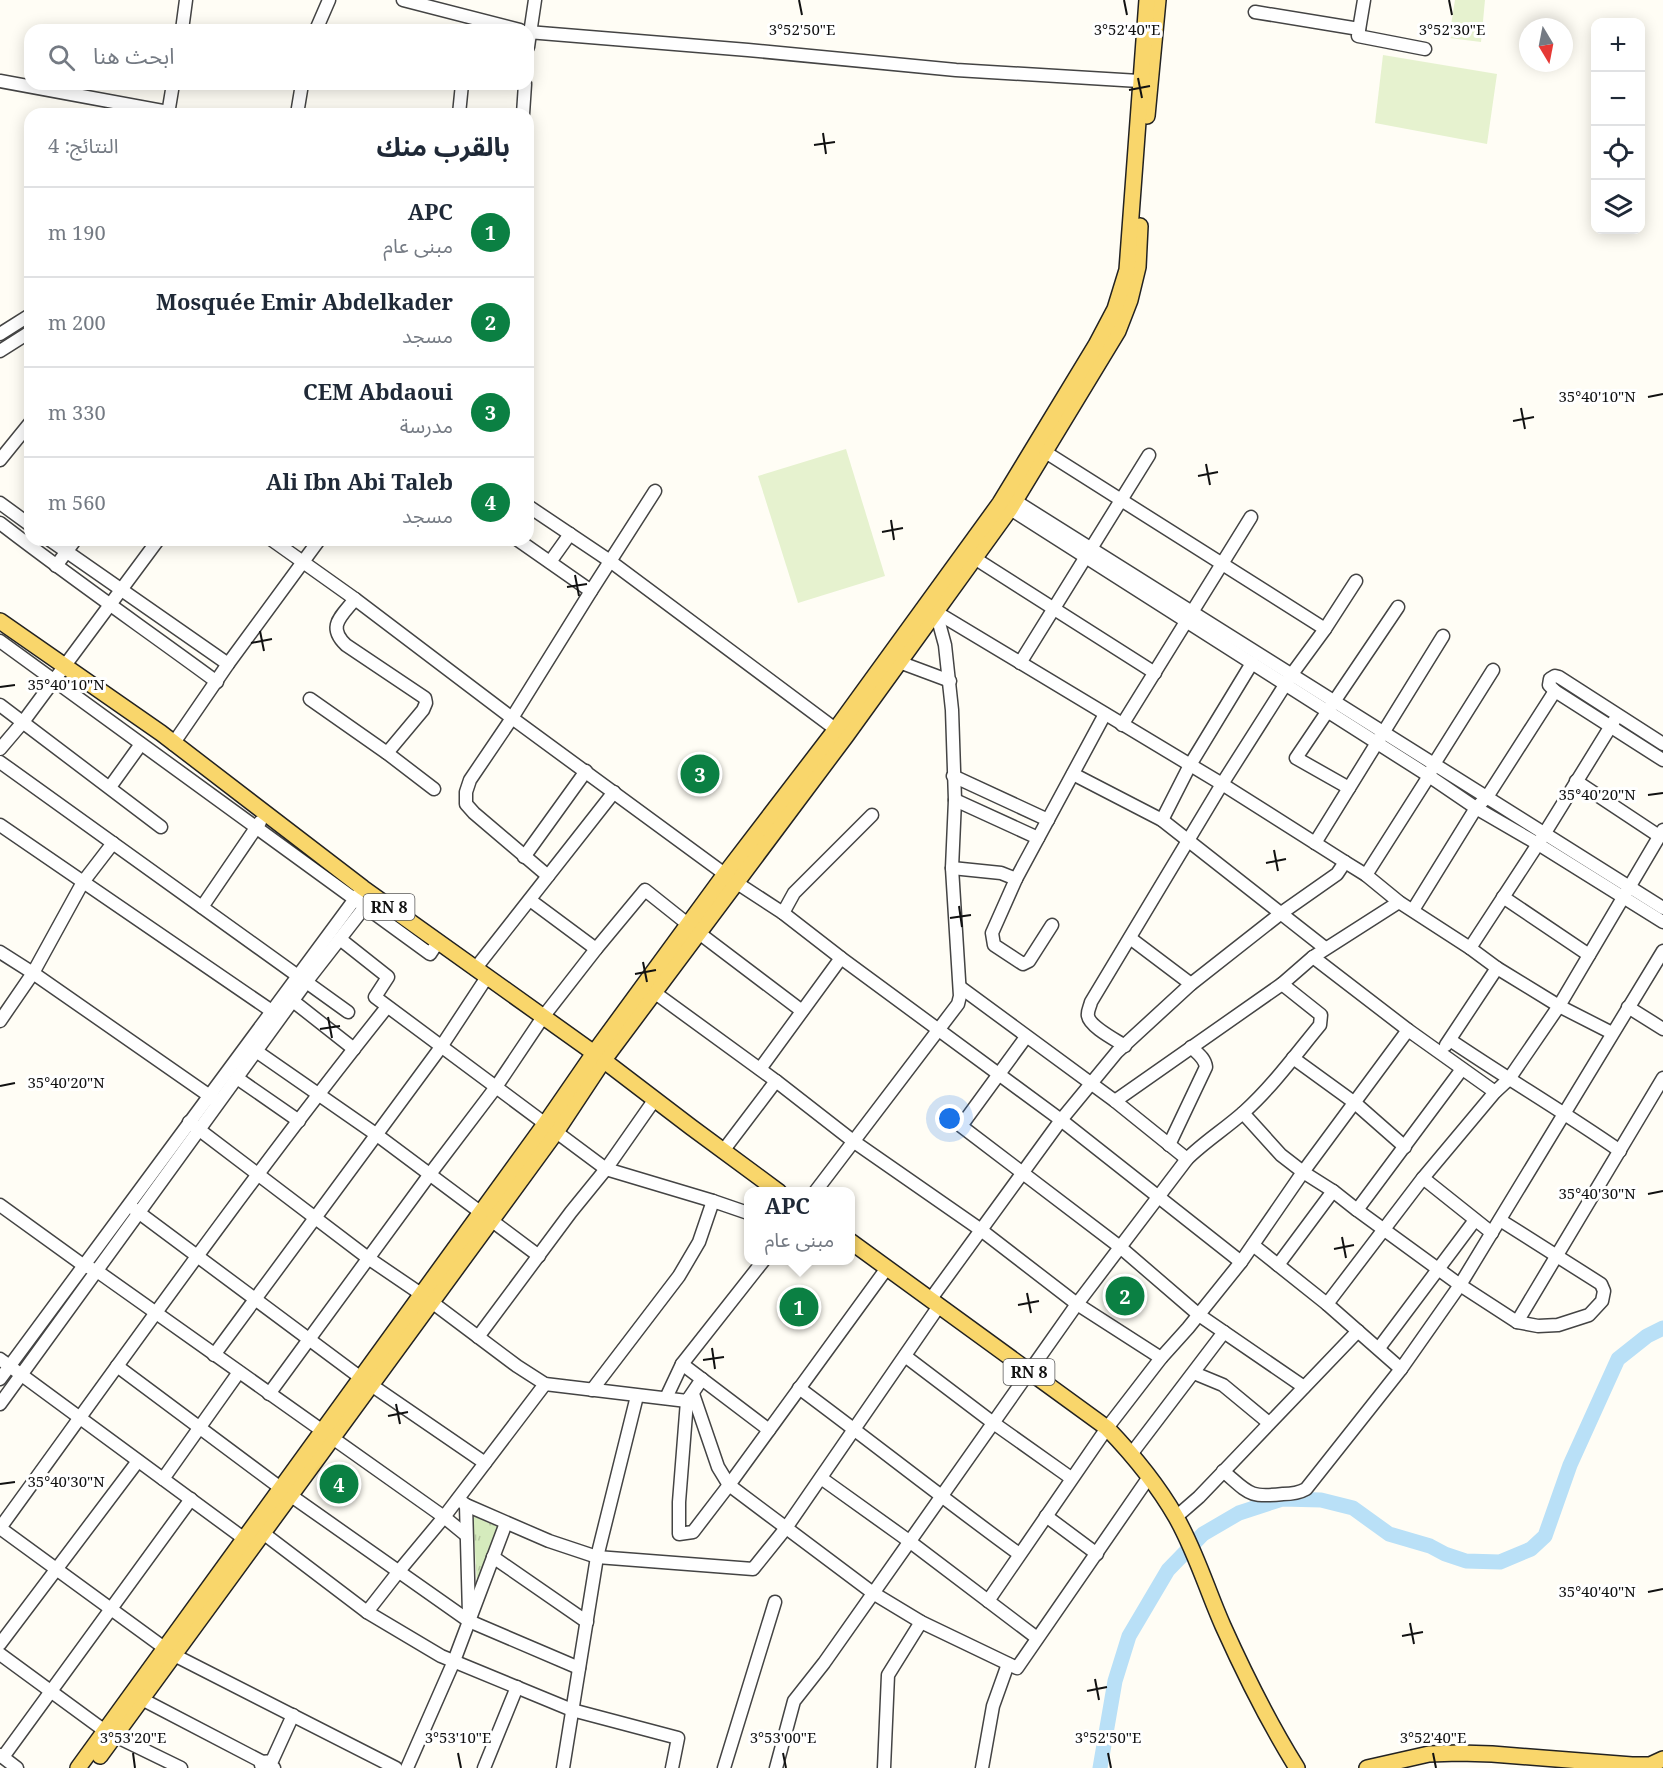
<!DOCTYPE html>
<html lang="ar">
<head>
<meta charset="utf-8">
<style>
	:root { --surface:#fff; --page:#f6f6f7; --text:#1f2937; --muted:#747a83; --line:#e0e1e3; --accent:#0b8043 }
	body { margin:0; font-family:"Noto Serif","Noto Sans Arabic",serif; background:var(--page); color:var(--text); direction:rtl }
	.controls { position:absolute; right:18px; top:18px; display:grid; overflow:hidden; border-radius:12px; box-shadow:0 3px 15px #0003 }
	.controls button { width:54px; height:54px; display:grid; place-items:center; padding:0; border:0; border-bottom:2px solid var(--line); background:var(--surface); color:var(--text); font:30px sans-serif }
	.compass { position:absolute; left:1519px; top:18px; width:54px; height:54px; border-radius:50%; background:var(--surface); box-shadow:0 3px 15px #0003; rotate:170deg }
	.you { position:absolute; left:950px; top:1119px; width:21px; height:21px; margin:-15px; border:4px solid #fff; border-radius:50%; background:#1a73e8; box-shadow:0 0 0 9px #1a73e833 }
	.badge { display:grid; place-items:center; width:39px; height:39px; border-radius:50%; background:var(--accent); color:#fff; font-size:20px; font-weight:700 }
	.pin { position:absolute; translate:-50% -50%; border:3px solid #fff; box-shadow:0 2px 6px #0006 }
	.popup { position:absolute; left:744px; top:1187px; width:111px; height:78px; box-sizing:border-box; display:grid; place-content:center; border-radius:12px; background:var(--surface); filter:drop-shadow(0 2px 4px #0005); font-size:20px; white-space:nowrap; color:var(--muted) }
	.popup b { font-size:22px; color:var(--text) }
	.popup::after { content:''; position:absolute; left:50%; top:100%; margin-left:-12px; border:12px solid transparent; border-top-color:var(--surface) }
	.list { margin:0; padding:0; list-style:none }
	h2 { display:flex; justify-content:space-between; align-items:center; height:78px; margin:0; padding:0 24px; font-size:26px }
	h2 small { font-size:20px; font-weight:400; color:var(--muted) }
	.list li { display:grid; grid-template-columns:39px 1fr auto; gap:18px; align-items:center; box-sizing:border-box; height:90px; padding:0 24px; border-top:2px solid var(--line) }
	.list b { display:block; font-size:22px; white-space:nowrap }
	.list p { margin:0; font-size:20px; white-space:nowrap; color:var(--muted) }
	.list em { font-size:20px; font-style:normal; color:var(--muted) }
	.icon { flex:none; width:33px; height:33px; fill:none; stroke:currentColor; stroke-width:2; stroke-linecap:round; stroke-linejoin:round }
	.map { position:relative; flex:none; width:1663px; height:1768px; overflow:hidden; direction:ltr }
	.search { position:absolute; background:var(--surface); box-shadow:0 3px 15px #0003; left:24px; top:24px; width:510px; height:66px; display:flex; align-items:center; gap:15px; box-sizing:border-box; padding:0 21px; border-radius:18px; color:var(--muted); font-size:22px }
	.panel { position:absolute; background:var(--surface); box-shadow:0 3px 15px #0003; left:24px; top:108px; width:510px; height:438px; border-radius:18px; direction:rtl }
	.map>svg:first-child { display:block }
</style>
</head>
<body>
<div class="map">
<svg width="1663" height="1768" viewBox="0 0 1663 1768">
	<defs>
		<pattern id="grass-tufts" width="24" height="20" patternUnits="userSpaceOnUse" patternTransform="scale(1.5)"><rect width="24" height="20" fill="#d5ebbd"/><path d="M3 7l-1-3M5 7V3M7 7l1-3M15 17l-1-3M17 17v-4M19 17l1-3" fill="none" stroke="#b6c8a1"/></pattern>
	</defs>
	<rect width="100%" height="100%" fill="#fffdf5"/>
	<!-- grass -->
	<path fill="url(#grass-tufts)" d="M473 1516 501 1528 477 1586Z"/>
	<!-- pitch -->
	<g fill="#e6f2cf">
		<path d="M1455 0H1485L1481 42 1449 38Z"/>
		<path d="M1383 55 1497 74 1487 144 1375 123Z"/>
		<path d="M846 449 885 576 798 603 758 476Z"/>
	</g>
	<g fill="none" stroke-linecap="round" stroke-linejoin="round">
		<!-- river -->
		<path stroke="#b9e0f7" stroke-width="15" d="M1100 1768 1115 1681 1129 1636 1168 1570 1203 1534 1239 1513 1282 1499 1321 1500 1353 1508 1389 1534 1430 1546 1445 1554 1466 1561 1500 1562 1531 1549 1545 1536 1570 1465 1618 1359 1647 1336 1663 1328"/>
		<!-- minor casing -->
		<g stroke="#444" stroke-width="15">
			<g id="minor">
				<path d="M403 0 520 30"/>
				<path d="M1364 0 1358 36 1425 49"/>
				<path d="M1255 12 1359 29"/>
				<path d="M182 30 186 0"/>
				<path d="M316 30 329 0"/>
				<path d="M528 32 748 50 956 70 1139 81"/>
				<path d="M528 47 535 0"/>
				<path d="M0 81 168 112"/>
				<path d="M168 114 173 84"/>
				<path d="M297 114 302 84"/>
				<path d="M459 114 462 84"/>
				<path d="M523 114 525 84"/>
				<path d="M0 334 30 315"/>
				<path d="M0 351 30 332"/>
				<path d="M1039 448 1325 629"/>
				<path d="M0 460 30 423"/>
				<path d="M1009 497 1663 908"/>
				<path d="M0 503 30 525"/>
				<path d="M1004 505 1429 776 1476 808 1538 844 1663 922"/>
				<path d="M528 506 610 561 842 734"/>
				<path d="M0 523C71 578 145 629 217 682"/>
				<path d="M50 540 228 664"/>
				<path d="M272 540 355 599 512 718 737 883 783 913 841 958 1061 1120 1241 1262"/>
				<path d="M518 540 591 591"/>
				<path d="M968 554 1155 673"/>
				<path d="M550 562 570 534"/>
				<path d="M56 566 75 540"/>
				<path d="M355 599C342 616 326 626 346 645L425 698 426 703 423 710 387 753"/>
				<path d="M930 607 936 612 1222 784 1345 862 1366 875 1399 902 1470 948 1497 968 1559 1006 1612 1033"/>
				<path d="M0 641 430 954 438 942"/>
				<path d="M893 658 899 662 950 681"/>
				<path d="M1020 663 1149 455"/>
				<path d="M310 699 387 753 434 789"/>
				<path d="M0 705 161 827"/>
				<path d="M1122 725 1251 517"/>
				<path d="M173 744 228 664 319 540"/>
				<path d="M1663 744 1559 677 1555 676 1550 679 1549 685 1555 691 1663 760"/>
				<path d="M0 749 23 722 158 540"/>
				<path d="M0 762 348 1012"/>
				<path d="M1073 774 1162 820 1325 948"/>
				<path d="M953 776 1048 820"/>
				<path d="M1576 781 1659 836"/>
				<path d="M110 787 141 744"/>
				<path d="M1349 788 1296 758 1398 607"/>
				<path d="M955 800 1038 838"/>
				<path d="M1162 820 1190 765 1252 663"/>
				<path d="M0 825 276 1014"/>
				<path d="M1315 843 1443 636"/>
				<path d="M524 857 586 771"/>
				<path d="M952 868 1001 873 1016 879 1105 714"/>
				<path d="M1366 875 1429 776 1434 764 1493 670"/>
				<path d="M548 876 474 813 466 804V792L470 780 512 718 591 591 655 491"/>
				<path d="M1016 879 992 933 994 945 1023 964 1029 961 1052 925"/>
				<path d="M1503 897 1589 955"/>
				<path d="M202 907 260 822"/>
				<path d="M1413 910 1476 808 1487 797 1555 691"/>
				<path d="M783 913 794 893 872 815"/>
				<path d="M1130 938 1191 984"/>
				<path d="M340 939 388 977 375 997 606 1169 713 1201 748 1213"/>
				<path d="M1470 948 1538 844 1614 721"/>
				<path d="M596 949 645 890 699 933 802 1011"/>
				<path d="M0 952 33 973 214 1099"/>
				<path d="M1313 957 1408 1030 1495 1092"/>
				<path d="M475 969 614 792"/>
				<path d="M647 987 776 1081 853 1141 981 1230 1077 1304 1161 1358"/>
				<path d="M960 987 1115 1101 1187 1159"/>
				<path d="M293 1001 354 1049"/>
				<path d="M1628 1007 1663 1029"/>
				<path d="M0 1021 33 973 83 882 113 843"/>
				<path d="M1026 1037 961 1126 1120 1247 1199 1315 1304 1387"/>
				<path d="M1450 1040C1506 1078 1564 1112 1620 1151"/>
				<path d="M1446 1045 1497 968"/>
				<path d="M1125 1046C1116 1040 1090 1027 1088 1016 1087 1011 1090 1007 1091 1002L1222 784 1292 674 1325 629 1356 581"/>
				<path d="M256 1051 377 1135 539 1256"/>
				<path d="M1293 1058 1355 1103 1405 1147"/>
				<path d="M760 1069 841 958"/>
				<path d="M237 1078 299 1121"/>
				<path d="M1115 1101 1282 984 1313 957 1399 902"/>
				<path d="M1243 1113 1281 1155 1303 1172 1333 1191 1357 1210 1460 1285 1517 1322 1538 1326 1558 1325 1589 1315 1602 1301 1604 1291 1601 1284 1500 1220"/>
				<path d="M189 1122 368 1258 421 1294 517 1366 545 1384 687 1401 702 1379"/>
				<path d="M1169 1145 1206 1067C1205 1058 1197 1053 1191 1047"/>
				<path d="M723 1151 776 1081"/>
				<path d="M1423 1178 1492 1233"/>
				<path d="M815 1192 958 1004 960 996 952 868 955 800 952 710 945 645 936 612"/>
				<path d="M0 1205 83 1265 97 1271 444 1517 466 1535"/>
				<path d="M134 1209 361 1378 485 1463"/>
				<path d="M1357 1210 1462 1069"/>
				<path d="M1253 1245 1327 1304 1401 1369"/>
				<path d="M1278 1265 1333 1191"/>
				<path d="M930 1300 1061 1120 1117 1052 1191 984 1280 914 1337 874 1345 862"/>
				<path d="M1327 1304 1423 1178 1495 1092 1509 1079 1559 1006 1663 830"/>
				<path d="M1517 1322 1663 1078"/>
				<path d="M478 1337 571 1212 606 1169 655 1099"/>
				<path d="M1379 1348 1475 1220"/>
				<path d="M214 1355 441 1047 487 977"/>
				<path d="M905 1356 992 1422 1071 1478"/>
				<path d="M0 1359 250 1543"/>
				<path d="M682 1364 769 1430"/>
				<path d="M117 1366 290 1495 469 1621 579 1668"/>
				<path d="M1194 1373 1223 1385 1269 1423"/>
				<path d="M0 1379 363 888"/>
				<path d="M799 1388C873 1443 945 1500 1019 1554"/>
				<path d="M592 1390 679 1276 699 1242 713 1201"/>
				<path d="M269 1394 430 1174 496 1087 543 1017 596 949 530 900"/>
				<path d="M693 1394 718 1467 729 1485 873 1593 921 1622 1017 1668 1149 1477"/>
				<path d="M666 1398 682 1364 764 1260"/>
				<path d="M687 1401 679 1502V1534L693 1532 729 1485 887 1268"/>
				<path d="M0 1404 307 981 374 895"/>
				<path d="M1132 1453 1224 1332"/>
				<path d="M1223 1471C1249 1493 1248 1498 1283 1494 1292 1494 1299 1493 1306 1489L1401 1369 1460 1285 1663 951"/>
				<path d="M821 1478 909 1541 1037 1638"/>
				<path d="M163 1479 239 1372"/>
				<path d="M458 1499 466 1505 549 1541 597 1557 753 1569 786 1528 939 1306"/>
				<path d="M466 1505 469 1614"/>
				<path d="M1046 1516 1097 1554"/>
				<path d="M1176 1517 1199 1497 1358 1331"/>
				<path d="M0 1528C127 1353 252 1176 387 1007"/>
				<path d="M0 1528 174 1655 396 1768"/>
				<path d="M263 1533 367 1612 441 1656 572 1710 678 1738 672 1768"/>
				<path d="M493 1557 587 1622"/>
				<path d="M988 1601 1107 1428 1161 1358 1188 1328 1241 1262 1303 1172 1408 1030"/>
				<path d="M367 1612 399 1571 444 1517 545 1384"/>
				<path d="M0 1644 138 1461"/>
				<path d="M0 1654 105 1731 181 1768"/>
				<path d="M134 1695 274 1768"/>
				<path d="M0 1755 17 1768"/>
				<path d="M3 1757 191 1499"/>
				<path d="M261 1765 262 1762 272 1761 293 1715"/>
				<path d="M407 1768 454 1661 506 1523"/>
				<path d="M484 1768 517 1687"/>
				<path d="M563 1768 597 1557 637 1396"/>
				<path d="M724 1768 775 1602"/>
				<path d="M776 1768 794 1701 824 1663 1077 1304 1187 1159C1204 1142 1225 1129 1244 1112 1272 1087 1296 1054 1320 1025L1321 1015 1282 984"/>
				<path d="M884 1768 888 1675 921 1622"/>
				<path d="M982 1768 993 1706 1008 1664"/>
			</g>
		</g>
		<!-- major casing -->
		<g stroke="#222" stroke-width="18">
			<g id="major">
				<path d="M1147 116 1158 0"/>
				<path d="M0 621 161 733 363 888 594 1053 691 1127 779 1192"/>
				<path d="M850 1241 1107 1428C1133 1455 1157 1484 1176 1517 1196 1552 1207 1590 1223 1626 1245 1675 1269 1723 1297 1768"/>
				<path d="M100 1756 556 1132 603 1061 846 736 1010 509 1118 331 1130 300 1138 267 1140 226"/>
				<path d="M78 1768 545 1124 594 1053 725 874 836 729 1000 503 1096 345 1115 309 1127 270 1147 0"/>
				<path d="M1367 1768 1429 1754 1459 1753 1492 1754 1632 1765H1650L1663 1759"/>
			</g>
		</g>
		<!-- minor -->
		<use href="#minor" stroke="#fff" stroke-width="12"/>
		<!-- major -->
		<use href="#major" stroke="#f9d66b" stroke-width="15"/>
	</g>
	<!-- ticks -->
	<path fill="none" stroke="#111" stroke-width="2" d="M799 0 802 15M1124 0 1127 15M1449 0 1452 15M1138 78 1142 98M1129 90 1150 86M823 133 826 154M814 145 835 142M1648 397 1663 394M1521 408 1525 429M1513 421 1534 417M1206 464 1210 485M1198 476 1218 472M891 520 894 540M882 532 903 528M575 575 579 596M567 587 587 584M260 631 264 651M251 643 272 639M0 687 15 685M1648 795 1663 793M1274 850 1278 871M1266 863 1286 859M959 906 962 927M950 918 971 915M643 962 647 982M635 974 656 970M328 1017 332 1038M320 1029 340 1026M0 1086 15 1083M1648 1194 1663 1191M1342 1237 1346 1258M1334 1249 1354 1245M1027 1293 1031 1313M1018 1305 1039 1301M712 1348 715 1369M703 1360 724 1357M396 1404 400 1424M388 1416 408 1412M0 1484 15 1482M1648 1592 1663 1589M1410 1623 1414 1644M1402 1636 1423 1632M1095 1679 1099 1700M1087 1691 1107 1687M133 1753 135 1768M458 1753 461 1768M783 1753 786 1768M1108 1753 1111 1768M1433 1753 1436 1768"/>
	<g text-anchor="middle" stroke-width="6" stroke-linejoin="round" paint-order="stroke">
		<!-- shield labels -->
		<g fill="#fff" stroke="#585858" stroke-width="1.5">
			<rect x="363.5" y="894" width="51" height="26" rx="4.5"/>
			<rect x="1003.5" y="1359" width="51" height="26" rx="4.5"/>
		</g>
		<g font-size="16" font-weight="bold" fill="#111">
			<text x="389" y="913">RN 8</text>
			<text x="1029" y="1378">RN 8</text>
		</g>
	</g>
	<g font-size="15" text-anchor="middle" fill="#111" stroke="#fff" stroke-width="6" stroke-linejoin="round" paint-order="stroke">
		<text x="802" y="35">3°52'50"E</text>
		<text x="1127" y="35">3°52'40"E</text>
		<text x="1452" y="35">3°52'30"E</text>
		<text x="1597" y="402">35°40'10"N</text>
		<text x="66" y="690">35°40'10"N</text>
		<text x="1597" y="800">35°40'20"N</text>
		<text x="66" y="1088">35°40'20"N</text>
		<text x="1597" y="1199">35°40'30"N</text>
		<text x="66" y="1487">35°40'30"N</text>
		<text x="1597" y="1597">35°40'40"N</text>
		<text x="133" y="1743">3°53'20"E</text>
		<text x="458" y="1743">3°53'10"E</text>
		<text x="783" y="1743">3°53'00"E</text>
		<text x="1108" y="1743">3°52'50"E</text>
		<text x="1433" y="1743">3°52'40"E</text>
	</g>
</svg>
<div class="controls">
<button>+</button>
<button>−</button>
<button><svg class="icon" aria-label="locate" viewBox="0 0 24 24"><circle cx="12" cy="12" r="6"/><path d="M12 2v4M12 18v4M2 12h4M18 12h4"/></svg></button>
<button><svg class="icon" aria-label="layers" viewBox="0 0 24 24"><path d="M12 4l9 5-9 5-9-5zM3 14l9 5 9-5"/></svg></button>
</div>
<svg class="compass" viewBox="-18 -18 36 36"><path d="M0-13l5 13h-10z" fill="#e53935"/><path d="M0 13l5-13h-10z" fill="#747a83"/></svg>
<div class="you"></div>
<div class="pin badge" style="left:799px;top:1307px">1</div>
<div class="popup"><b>APC</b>مبنى عام</div>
<div class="pin badge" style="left:1125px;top:1296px">2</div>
<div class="pin badge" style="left:700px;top:774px">3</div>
<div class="pin badge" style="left:339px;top:1484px">4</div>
<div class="search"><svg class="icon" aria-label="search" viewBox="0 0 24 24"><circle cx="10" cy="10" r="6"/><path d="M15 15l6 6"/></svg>ابحث هنا</div>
<section class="panel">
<h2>بالقرب منك<small>النتائج: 4</small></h2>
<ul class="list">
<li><span class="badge">1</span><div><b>APC</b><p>مبنى عام</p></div><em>190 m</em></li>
<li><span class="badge">2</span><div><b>Mosquée Emir Abdelkader</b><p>مسجد</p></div><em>200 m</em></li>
<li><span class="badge">3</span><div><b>CEM Abdaoui</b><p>مدرسة</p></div><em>330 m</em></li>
<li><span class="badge">4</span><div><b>Ali Ibn Abi Taleb</b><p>مسجد</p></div><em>560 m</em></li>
</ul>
</section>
</div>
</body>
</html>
